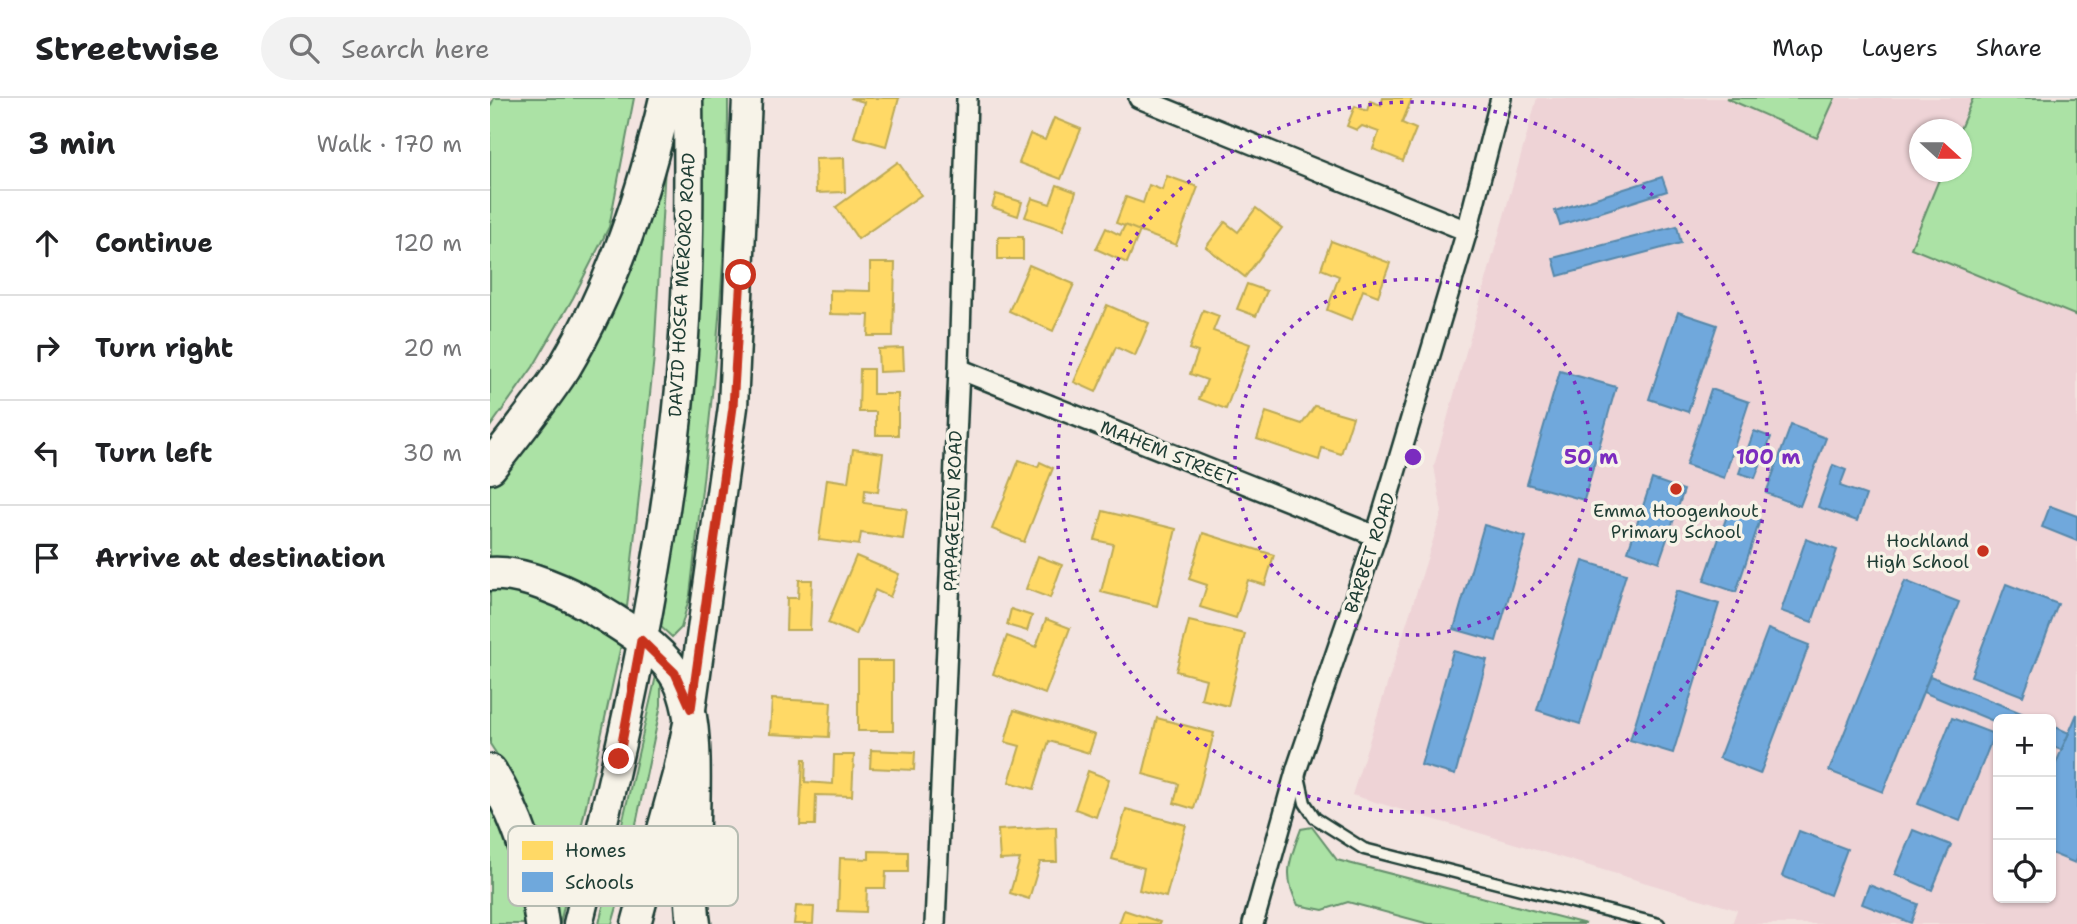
<!DOCTYPE html>
<html lang="en">
<head>
<meta charset="utf-8">
<style>
	:root { --surface:#fff; --page:#f2f2f2; --text:#202124; --muted:#757577; --line:#e0e0e0 }
	body { margin:0; font-family:"Shantell Sans",sans-serif; background:var(--page); color:var(--text) }
	.controls { position:absolute; right:21px; bottom:21px; display:grid; overflow:hidden; border-radius:10px; box-shadow:0 2px 5px #0004 }
	.controls button { width:63px; height:63px; display:grid; place-items:center; padding:0; border:0; border-bottom:2px solid var(--line); background:var(--surface); color:var(--text); font:35px sans-serif }
	.compass { position:absolute; left:1419px; top:21px; width:63px; height:63px; border-radius:50%; background:var(--surface); box-shadow:0 2px 5px #0004; rotate:111deg }
	.stop { position:absolute; width:21px; height:21px; margin:-16px; border:5px solid #c8321e; border-radius:50%; background:#fff }
	.stop.end { background:#c8321e; border-color:#fff; box-shadow:0 2px 7px #0008 }
	.list { margin:0; padding:0; list-style:none }
	h2 { display:flex; justify-content:space-between; align-items:center; height:91px; margin:0; padding:0 28px; font-size:30px }
	h2 small { font-size:23px; font-weight:400; color:var(--muted) }
	.list li { display:grid; grid-template-columns:46px 1fr auto; gap:21px; align-items:center; box-sizing:border-box; height:105px; padding:0 28px; border-top:2px solid var(--line) }
	.list b { display:block; font-size:26px; white-space:nowrap }
	.list em { font-size:23px; font-style:normal; color:var(--muted) }
	.icon { flex:none; width:38px; height:38px; fill:none; stroke:currentColor; stroke-width:2; stroke-linecap:round; stroke-linejoin:round }
	.map { position:relative; flex:none; width:1587px; height:826px; overflow:hidden }
	header { display:flex; align-items:center; gap:42px; box-sizing:border-box; height:98px; padding:0 35px; background:var(--surface); border-bottom:2px solid var(--line) }
	header strong { font-size:33px }
	nav { display:flex; gap:38px; margin-inline-start:auto; font-size:24px }
	.search { width:490px; height:63px; background:var(--page); display:flex; align-items:center; gap:18px; box-sizing:border-box; padding:0 24px; border-radius:38px; color:var(--muted); font-size:26px }
	main { display:flex }
	aside { flex:1; background:var(--surface) }
	.map>svg:first-child { display:block }
</style>
</head>
<body>
<header>
<strong>Streetwise</strong>
<div class="search"><svg class="icon" aria-label="search" viewBox="0 0 24 24"><circle cx="10" cy="10" r="6"/><path d="M15 15l6 6"/></svg>Search here</div>
<nav><a>Map</a><a>Layers</a><a>Share</a></nav>
</header>
<main>
<aside>
<h2>3 min<small>Walk · 170 m</small></h2>
<ul class="list">
<li><svg class="icon" aria-label="ahead" viewBox="0 0 24 24"><path d="M12 20V5M6 11l6-6 6 6"/></svg><div><b>Continue</b></div><em>120 m</em></li>
<li><svg class="icon" aria-label="right" viewBox="0 0 24 24"><path d="M7 20v-9h11M14 6l5 5-5 5"/></svg><div><b>Turn right</b></div><em>20 m</em></li>
<li><svg class="icon" aria-label="left" viewBox="0 0 24 24"><path d="M17 20v-9H6M10 6l-5 5 5 5"/></svg><div><b>Turn left</b></div><em>30 m</em></li>
<li><svg class="icon" aria-label="arrive" viewBox="0 0 24 24"><path d="M6 21V4h12l-3 4 3 4H6"/></svg><div><b>Arrive at destination</b></div></li>
</ul>
</aside>
<div class="map">
<svg width="1587" height="826" viewBox="0 0 1587 826">
	<rect width="100%" height="100%" fill="#f3e4e0"/>
	<filter id="ink" filterUnits="userSpaceOnUse"><feTurbulence type="fractalNoise" baseFrequency=".0143" numOctaves="2"/><feDisplacementMap in="SourceGraphic" scale="14" xChannelSelector="R" yChannelSelector="G"/><feConvolveMatrix kernelMatrix="1 2 1 2 8 2 1 2 1" color-interpolation-filters="sRGB"/></filter>
	<g filter="url(#ink)">
		<!-- built -->
		<path fill="#eed3d6" fill-rule="evenodd" d="M1047 0H1587V826H1242L1247 812 862 697 952 414 944 368ZM1430 32H1472V74H1430ZM1508 621H1561V800H1508Z"/>
		<!-- green -->
		<g fill="#abe2a5" stroke="#65906c" stroke-width="2">
			<path d="M4 0H144L119 129 83 200 43 269 0 329V9Z"/>
			<path d="M213 0H238C239 167 219 332 200 497L191 530 182 539 171 529C200 354 214 177 213 0Z"/>
			<path d="M1236 0H1345L1327 40Z"/>
			<path d="M1483 0H1587V218L1421 150 1452 74H1472L1470 31Z"/>
			<path d="M175 68 164 259 137 509 109 496 0 465V385L23 362 150 140Z"/>
			<path d="M8 489 65 504 133 538 70 826H63L51 756 35 699 0 646V490Z"/>
			<path d="M166 578 171 581V607L133 788 122 826H109Z"/>
			<path d="M0 693 20 740 37 826H0Z"/>
			<path d="M822 729 847 762 1096 826H939L858 804 833 812 808 807C792 777 800 761 811 731Z"/>
		</g>
		<!-- homes -->
		<g fill="#ffd966" stroke="#bcaa57" stroke-width="2">
			<path d="M360 0H409L396 48 364 39 374 4Z"/>
			<path d="M893 0H922L912 25 926 31 913 63 883 51 889 34 872 28 867 32 857 28 865 8 877 13 880 3 891 7Z"/>
			<path d="M564 20 591 31 571 81 529 65 540 36 555 42Z"/>
			<path d="M354 60 355 94 326 95 325 61Z"/>
			<path d="M408 64 431 97 368 141 346 109Z"/>
			<path d="M677 78 708 89 686 147 626 125 636 99 653 105 659 87 672 92Z"/>
			<path d="M567 87 586 94 573 132 535 119 542 100 560 106Z"/>
			<path d="M506 96 532 104 528 118 502 109Z"/>
			<path d="M766 110 792 130 755 179 716 149 735 124 748 134Z"/>
			<path d="M635 127 650 133 637 165 606 151 616 130 630 137Z"/>
			<rect x="508" y="139" width="25" height="22"/>
			<path d="M841 143 900 165 888 198 873 192 862 222 837 212 849 178 831 171Z"/>
			<path d="M380 165H405L403 238H378L379 217 340 216V192L380 193Z"/>
			<path d="M539 167 584 186 563 233 519 213Z"/>
			<path d="M757 186 777 193 766 218 747 211Z"/>
			<path d="M617 207 659 225 645 258 626 249 606 294 584 284Z"/>
			<path d="M713 212 729 218 723 233 760 246 736 311 709 301 717 282 700 276 708 254 699 251Z"/>
			<path d="M413 250 414 273 389 274 388 251Z"/>
			<path d="M370 271H383V296H408V337H386V314H369Z"/>
			<path d="M825 308 863 319 851 356 832 350 829 362 767 341 776 314 812 326Z"/>
			<path d="M363 351 393 355 388 394 375 392 374 405 417 411 413 441 371 435 369 447 329 442 337 381 358 384Z"/>
			<path d="M529 362 548 369 550 364 563 370 534 444 502 431Z"/>
			<path d="M613 413 686 431 667 508 611 494 623 446 605 442Z"/>
			<path d="M713 435 784 457 775 487 758 482 746 520 710 509 717 487 699 481Z"/>
			<path d="M366 458 409 476 400 499 385 492 366 537 338 525Z"/>
			<path d="M548 458 572 467 560 500 536 491Z"/>
			<path d="M309 482H322L320 532H296L297 500H308Z"/>
			<path d="M521 511 542 518 537 533 517 527Z"/>
			<path d="M556 521 580 530 555 596 503 576 517 538 546 549Z"/>
			<path d="M699 523 755 536 738 608 711 601 716 581 686 573Z"/>
			<rect x="368" y="563" width="35" height="70"/>
			<path d="M282 601 341 604 339 639 280 636Z"/>
			<path d="M524 612 605 637 599 655 559 643 544 691 519 684 530 648 515 644Z"/>
			<path d="M667 620 724 635 704 711 684 705 689 686 653 676Z"/>
			<path d="M381 652 425 654 424 672 380 670Z"/>
			<path d="M344 657H364L362 698 326 697 325 727H310L313 661H316L315 684 343 686Z"/>
			<path d="M598 673 619 681 606 719 585 711Z"/>
			<path d="M636 711 696 727 676 799 649 792 654 770 622 761Z"/>
			<path d="M566 729 567 764H550L539 801 520 795 530 761 510 762 508 732Z"/>
			<path d="M379 753 418 754V774H396L395 790H377L376 814 348 813 350 760 379 761Z"/>
			<path d="M306 808 324 809 323 826H304Z"/>
			<path d="M634 812 670 824 669 826H629Z"/>
		</g>
		<!-- schools -->
		<g fill="#6fa8dc" stroke="#5788aa" stroke-width="2">
			<path d="M1172 79 1177 93 1070 127 1065 113Z"/>
			<path d="M1187 128 1191 145 1068 178 1063 160Z"/>
			<path d="M1188 214 1227 227 1198 314 1159 301Z"/>
			<path d="M1070 273 1126 289 1094 402 1037 386Z"/>
			<path d="M1221 291 1259 304 1234 380 1196 367Z"/>
			<path d="M1301 327 1336 340 1310 408 1276 395Z"/>
			<path d="M1264 333 1281 339 1265 380 1249 375Z"/>
			<path d="M1343 367 1356 372 1350 388 1376 397 1367 423 1328 409Z"/>
			<path d="M1162 381 1194 392 1169 464 1138 453Z"/>
			<path d="M1560 408 1587 418V443L1552 429Z"/>
			<path d="M1239 412 1270 422 1246 494 1214 483Z"/>
			<path d="M994 427 1036 439 1006 543 964 531Z"/>
			<path d="M1316 441 1347 452 1322 524 1291 513Z"/>
			<path d="M1093 463 1136 476 1090 626 1047 612Z"/>
			<path d="M1415 483 1469 504 1393 694 1339 673Z"/>
			<path d="M1516 486 1568 506 1533 598 1481 578Z"/>
			<path d="M1186 493 1229 506 1183 655 1140 642Z"/>
			<path d="M1278 531 1319 547 1270 676 1229 660Z"/>
			<path d="M963 553 997 562 965 677 931 667Z"/>
			<path d="M1440 578 1546 621H1508V625L1433 594Z"/>
			<path d="M1587 616V761L1585 765 1561 755V677Z"/>
			<path d="M1462 620 1504 636 1470 723 1428 706Z"/>
			<path d="M1561 627 1579 635 1571 652 1561 648Z"/>
			<path d="M1423 732 1461 747 1442 792 1405 776Z"/>
			<path d="M1309 733 1357 751 1340 797 1292 778Z"/>
			<path d="M1379 787 1428 806 1421 825 1372 806Z"/>
		</g>
		<g fill="none" stroke-linecap="round" stroke-linejoin="round">
			<!-- lane casing -->
			<g stroke="#1f3d34" stroke-width="15">
				<path id="lane" d="M809 678 815 705 825 720 874 751 1169 826"/>
			</g>
			<!-- street casing -->
			<g stroke="#1f3d34" stroke-width="24">
				<g id="street">
					<path d="M649 0 977 133"/>
					<path d="M469 271 886 438"/>
					<path d="M445 826 469 271 477 0"/>
					<path d="M763 826 807 670 886 438 977 133 1011 0"/>
				</g>
			</g>
			<!-- secondary casing -->
			<g stroke="#1f3d34" stroke-width="33">
				<g id="secondary">
					<path d="M88 826C133 647 174 465 191 280 199 187 199 93 198 0"/>
					<path d="M146 826 188 673 201 611 243 309 257 0"/>
				</g>
			</g>
			<!-- primary casing -->
			<g stroke="#1f3d34" stroke-width="37">
				<g id="primary">
					<path d="M0 369C25 337 52 304 74 270 124 186 154 95 176 0"/>
					<path d="M0 476C32 473 83 496 110 514 136 530 166 548 184 574 220 623 194 760 204 826"/>
					<path d="M0 673C29 720 45 772 52 826"/>
				</g>
			</g>
			<!-- lane -->
			<use href="#lane" stroke="#f7f3e8" stroke-width="10"/>
			<!-- street -->
			<use href="#street" stroke="#f7f3e8" stroke-width="19"/>
			<!-- secondary -->
			<use href="#secondary" stroke="#f7f3e8" stroke-width="28"/>
			<!-- primary -->
			<use href="#primary" stroke="#f7f3e8" stroke-width="32"/>
		</g>
	</g>
	<g fill="none" stroke-linecap="round" stroke-linejoin="round" filter="url(#ink)">
		<!-- route -->
		<path stroke="#c8321e" stroke-width="9" d="M129 661 151 542 185 575 201 611 243 309 251 177"/>
	</g>
	<!-- distance rings -->
	<g fill="none" stroke="#7b2cbf" stroke-width="3.5" stroke-dasharray="3.5 7">
		<circle cx="923" cy="359" r="178"/>
		<circle cx="923" cy="359" r="355"/>
	</g>
	<!-- markers -->
	<g fill="#c8321e" stroke="#f7f3e8" stroke-width="2.5">
		<circle cx="1186" cy="391" r="7"/>
		<circle cx="1493" cy="453" r="7"/>
	</g>
	<g text-anchor="middle" stroke-width="7" stroke-linejoin="round" paint-order="stroke">
		<!-- street labels -->
		<g font-size="18" fill="#1f3d34" stroke="#f7f3e8">
			<text transform="translate(192 187) rotate(-87)" y="6">DAVID HOSEA MERORO ROAD</text>
			<text transform="translate(678 355) rotate(22)" y="6">MAHEM STREET</text>
			<text transform="translate(463 413) rotate(-88)" y="6">PAPAGEIEN ROAD</text>
			<text transform="translate(880 455) rotate(-72)" y="6">BARBET ROAD</text>
		</g>
		<!-- poi labels -->
		<g font-size="18" fill="#1f3d34" stroke="#f7f3e8">
			<text x="1186" y="419">Emma Hoogenhout<tspan x="1186" dy="21">Primary School</tspan></text>
			<text x="1479" y="449" text-anchor="end">Hochland<tspan x="1479" dy="21">High School</tspan></text>
		</g>
	</g>
	<!-- legend -->
	<rect x="18" y="728" width="230" height="80" rx="10" fill="#f7f3e8" stroke="#b6bcb2" stroke-width="2"/>
	<rect x="32" y="743" width="31" height="19" fill="#ffd966"/>
	<rect x="32" y="774" width="31" height="20" fill="#6fa8dc"/>
	<g font-size="19" fill="#1f3d34">
		<text x="75" y="759">Homes</text>
		<text x="75" y="791">Schools</text>
	</g>
	<circle cx="923" cy="359" r="10" fill="#7b2cbf" stroke="#f7f3e8" stroke-width="3.5"/>
	<g font-size="21" text-anchor="middle" font-weight="bold" fill="#7b2cbf" stroke="#f7f3e8" stroke-width="7" stroke-linejoin="round" paint-order="stroke">
		<text x="1101" y="366">50 m</text>
		<text x="1278" y="366">100 m</text>
	</g>
</svg>
<div class="controls">
<button>+</button>
<button>−</button>
<button><svg class="icon" aria-label="locate" viewBox="0 0 24 24"><circle cx="12" cy="12" r="6"/><path d="M12 2v4M12 18v4M2 12h4M18 12h4"/></svg></button>
</div>
<svg class="compass" viewBox="-18 -18 36 36"><path d="M0-13l5 13h-10z" fill="#e53935"/><path d="M0 13l5-13h-10z" fill="#757577"/></svg>
<div class="stop" style="left:251px;top:177px"></div>
<div class="stop end" style="left:129px;top:661px"></div>
</div>
</main>
</body>
</html>
